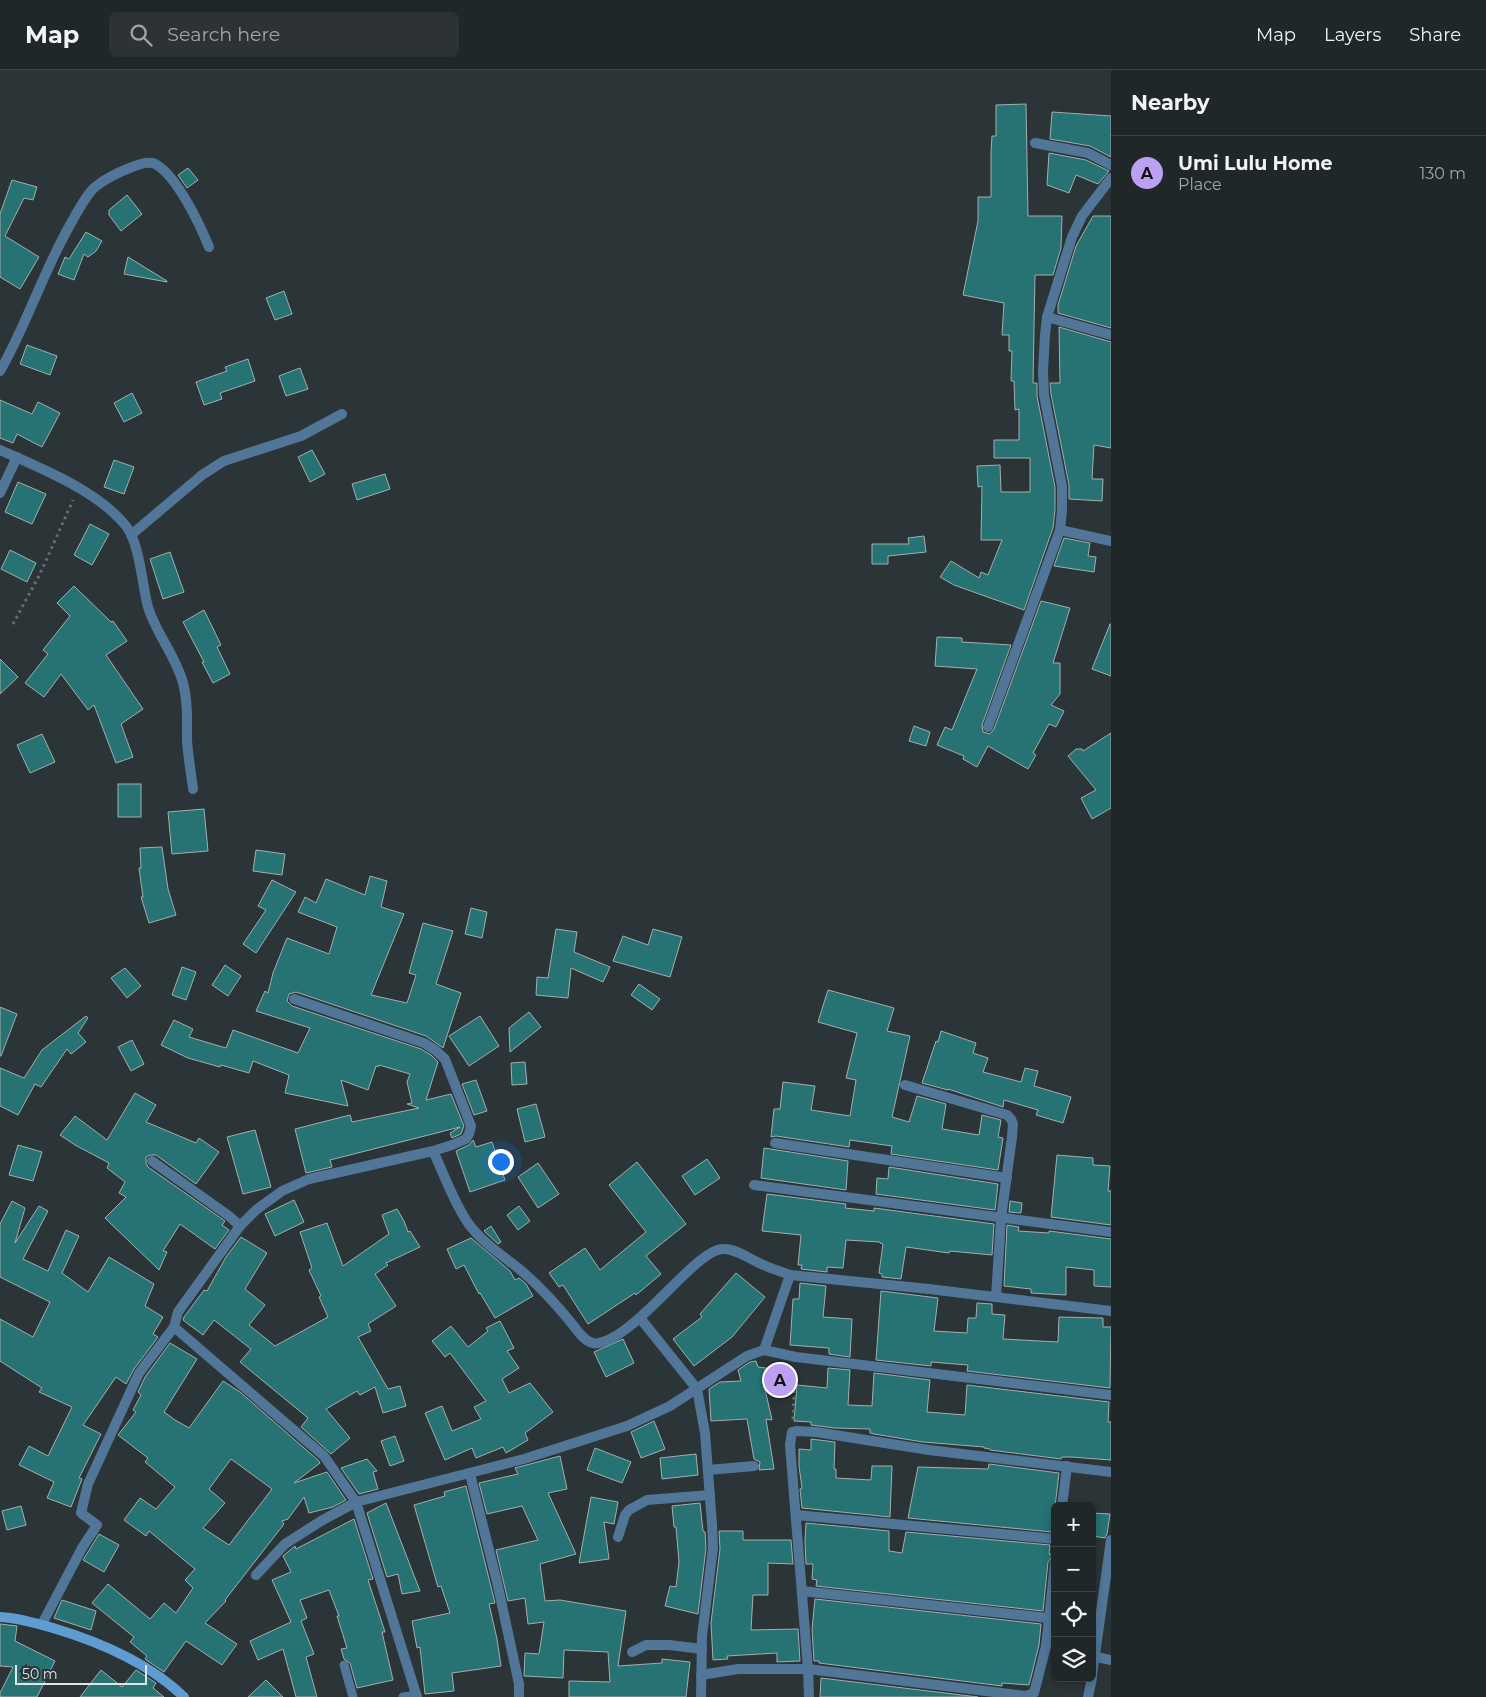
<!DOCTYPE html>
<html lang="en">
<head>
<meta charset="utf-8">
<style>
	:root { --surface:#202729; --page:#2d3335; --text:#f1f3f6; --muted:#a2a5a8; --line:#3d4446; --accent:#bca0f2 }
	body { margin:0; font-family:Montserrat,sans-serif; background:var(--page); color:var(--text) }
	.controls { position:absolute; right:15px; bottom:15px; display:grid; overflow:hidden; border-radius:8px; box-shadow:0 2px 8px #0003 }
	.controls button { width:45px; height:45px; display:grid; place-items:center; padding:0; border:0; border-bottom:1px solid var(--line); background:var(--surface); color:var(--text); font:25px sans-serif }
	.scale { position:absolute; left:15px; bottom:12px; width:132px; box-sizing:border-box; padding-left:5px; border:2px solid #e0e6e8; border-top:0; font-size:14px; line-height:18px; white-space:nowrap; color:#e0e6e8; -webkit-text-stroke:4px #2b3437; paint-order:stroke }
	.you { position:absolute; left:500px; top:1091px; width:18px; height:18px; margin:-12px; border:4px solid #fff; border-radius:50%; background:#1a73e8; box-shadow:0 0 0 8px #1a73e833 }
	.badge { display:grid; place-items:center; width:32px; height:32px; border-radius:50%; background:var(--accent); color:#111; font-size:16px; font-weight:700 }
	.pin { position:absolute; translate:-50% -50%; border:2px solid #fff; box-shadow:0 1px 5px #0006 }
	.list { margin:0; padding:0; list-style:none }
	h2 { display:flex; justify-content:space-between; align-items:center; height:65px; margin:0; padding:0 20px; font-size:21px }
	h2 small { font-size:16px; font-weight:400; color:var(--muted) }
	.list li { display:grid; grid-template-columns:32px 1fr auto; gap:15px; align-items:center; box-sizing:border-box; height:75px; padding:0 20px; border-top:1px solid var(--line) }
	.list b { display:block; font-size:19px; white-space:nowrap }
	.list p { margin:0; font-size:16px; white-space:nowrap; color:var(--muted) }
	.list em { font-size:16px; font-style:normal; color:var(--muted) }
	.icon { flex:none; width:28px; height:28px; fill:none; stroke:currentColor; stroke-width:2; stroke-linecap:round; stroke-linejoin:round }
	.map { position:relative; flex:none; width:1111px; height:1627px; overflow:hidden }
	header { display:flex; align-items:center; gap:30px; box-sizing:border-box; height:70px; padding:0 25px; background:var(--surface); border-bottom:1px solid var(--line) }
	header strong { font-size:24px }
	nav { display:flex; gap:28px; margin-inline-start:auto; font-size:18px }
	.search { width:350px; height:45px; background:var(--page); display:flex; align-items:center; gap:12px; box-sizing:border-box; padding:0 18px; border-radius:8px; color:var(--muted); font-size:19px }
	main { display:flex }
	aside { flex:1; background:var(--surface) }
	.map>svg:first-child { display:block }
</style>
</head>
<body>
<header>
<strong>Map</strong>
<div class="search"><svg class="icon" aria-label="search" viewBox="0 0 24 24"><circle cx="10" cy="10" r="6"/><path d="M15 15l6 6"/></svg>Search here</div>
<nav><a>Map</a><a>Layers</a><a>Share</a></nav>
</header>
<main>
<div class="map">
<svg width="1111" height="1627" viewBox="0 0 1111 1627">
	<rect width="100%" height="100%" fill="#2b3437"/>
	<!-- building -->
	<g fill="#277272" stroke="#a3afaf" fill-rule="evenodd">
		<path d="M1026 34 1028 146H1062L1061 178 1053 205H1035L1033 313H1037V326L1055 417V440L1053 458 1024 540 954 515 940 507 951 491 979 508 981 502 988 505 1002 470H981L982 416 978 417 977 396 1000 395 1001 422H1030V388H994V370H1019V339L1015 340 1014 311H1011L1012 281H1009V265H1002L1004 233 963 225 978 151V127H991V82L992 66H996V35Z"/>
		<path d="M1052 42 1111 46V87L1090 76 1050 69Z"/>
		<path d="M1049 83 1086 90 1109 101 1098 114 1076 105 1069 123 1047 115Z"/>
		<path d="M188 98 198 110 187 118 178 105Z"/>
		<path d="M12 110 37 117 33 130 24 128 5 166 39 187 20 219 0 207V144Z"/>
		<path d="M127 125 142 144 121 161 109 145V140Z"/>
		<path d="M1093 146H1111V258L1058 243V235L1076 176Z"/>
		<path d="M86 162 102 171 96 181 88 187 84 184 74 210 58 204 65 187 69 189Z"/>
		<path d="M128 187 167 211V212L124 204Z"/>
		<path d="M284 221 292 244 275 250 266 228Z"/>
		<path d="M1059 257 1111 272V378L1094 375 1092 409H1103L1102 431 1069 429V415L1051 324 1050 313H1060Z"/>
		<path d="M27 275 57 286 50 305 20 294Z"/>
		<path d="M248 289 255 311 220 323 222 329 204 335 196 312 227 301 225 297Z"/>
		<path d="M300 298 308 319 286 326 279 306Z"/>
		<path d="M132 323 142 343 124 352 114 333Z"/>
		<path d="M0 330 32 344 38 332 60 343 42 377 17 364 13 373 0 368Z"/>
		<path d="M312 380 325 404 310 412 298 387Z"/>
		<path d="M114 390 134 397 124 424 104 417Z"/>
		<path d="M385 404 390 419 357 430 352 414Z"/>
		<path d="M18 412 46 424 32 454 5 442Z"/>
		<path d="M90 454 109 464 92 495 74 485Z"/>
		<path d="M924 466 926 482 888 486V494H872V474H909L908 468Z"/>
		<path d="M1064 468 1090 473 1088 486 1096 487 1094 502 1054 496Z"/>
		<path d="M10 480 36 493 27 512 1 499Z"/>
		<path d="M170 482 184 522 163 529 150 489Z"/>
		<path d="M74 516 111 552 113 551 127 571 106 585 143 639 121 654 133 687 116 693 94 635 88 640 61 604 44 627 25 613 48 584 43 580 70 546 57 533Z"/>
		<path d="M1041 531 1070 538 1053 593H1060V624L1051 635 1064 641 1056 657 1049 654 1033 683 1036 685 1028 699 988 676 977 697 963 689 964 686 937 675 945 657 952 660 977 599 935 596 937 567 962 568V572L1011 575 982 655 983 662 990 664 994 659Z"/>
		<path d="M204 540 221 575 217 577 230 604 213 613 202 592H204L183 552Z"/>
		<path d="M1110 554H1111V606L1092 599Z"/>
		<path d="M0 589 18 607 0 624Z"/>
		<path d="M914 656 930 662 926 676 909 671Z"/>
		<path d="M1111 663V738L1092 749 1081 728 1096 720 1068 686 1076 679H1082L1083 681Z"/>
		<path d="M42 664 55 692 30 703 17 675Z"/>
		<rect x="118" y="714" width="23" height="33"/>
		<path d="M204 739 208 781 172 784 168 742Z"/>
		<path d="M162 777 168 819 176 845 149 853 141 827H143L139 798H141L140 778Z"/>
		<path d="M256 780 285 784 282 805 253 801Z"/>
		<path d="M370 806 387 811 381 837 404 844 371 925 407 933 416 905 409 903 423 853 453 861 436 914 461 923 443 978 426 966 296 922 289 924 287 931 292 936 421 979 431 985 438 992 426 1030 451 1024 464 1056 461 1064 452 1068 450 1063 460 1057 330 1090 332 1097 306 1103 295 1059 350 1045 352 1052 419 1038 407 1034 412 1033 407 1012 410 1004 379 995 378 997 376 996 368 1020 341 1010 348 1036 285 1023 289 1005 253 991 249 1003 221 995 220 997 188 988 161 975 174 950 193 959 189 967 226 978 233 960 298 983 310 958 256 941 265 921 268 923 273 903 287 868 329 884 337 857 298 842 305 827 316 833 326 809 365 825Z"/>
		<path d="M272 810 296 822 256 883 243 874 266 840 258 836Z"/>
		<path d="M471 838 487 842 482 868 465 864Z"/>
		<path d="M556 859 577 862 574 882 610 897 603 912 571 898 568 928 536 925 537 907 548 908Z"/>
		<path d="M653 859 682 867 670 907 613 891 623 866 648 875Z"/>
		<path d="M225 895 241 906 228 926 212 915Z"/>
		<path d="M182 897 196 902 186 930 172 925Z"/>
		<path d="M125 898 141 916 127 928 111 908Z"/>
		<path d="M639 914 660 929 652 940 631 925Z"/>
		<path d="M828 920 894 938 887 961 910 966 892 1047 909 1052 917 1026 946 1034 942 1059 979 1065 982 1045 1001 1050 998 1067 1003 1068 998 1100 891 1084 892 1076 850 1070 849 1077 776 1066 771 1067 774 1039H780L783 1012 815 1016 811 1040 850 1046 856 1010 846 1008 857 963 818 952Z"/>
		<path d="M0 937 17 944 1 986H0Z"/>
		<path d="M529 942 541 957 510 982 509 958Z"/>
		<path d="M86 946 88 948 78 963 86 972 71 984 67 979 41 1017 35 1014 18 1045 0 1036V998L24 1008 42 980Z"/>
		<path d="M480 946 499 976 469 996 449 966Z"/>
		<path d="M941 961 976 973 973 983 988 988 983 1002 1021 1012 1025 998 1038 1001 1034 1016 1071 1027 1063 1053 1036 1045 1038 1040 1004 1030 1003 1037 948 1019V1020L922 1013 936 971 938 972Z"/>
		<path d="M132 970 144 994 131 1001 118 977Z"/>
		<path d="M525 992 527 1014 512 1015 511 993Z"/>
		<path d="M476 1010 487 1041 474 1045 462 1014Z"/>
		<path d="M135 1023 156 1035 146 1052 196 1073 199 1068 219 1082 196 1114 156 1085H150L146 1087V1093L148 1097 225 1151 222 1155 229 1160 215 1179 180 1154 163 1181 167 1182 159 1200 105 1148 126 1127 119 1123 125 1112 107 1098 109 1093 75 1075 60 1065 75 1046 107 1070Z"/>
		<path d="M536 1034 545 1067 525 1072 517 1039Z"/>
		<path d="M255 1060 271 1117 243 1124 227 1067Z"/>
		<path d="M473 1070 476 1077 492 1072 505 1110 470 1122 456 1081 469 1075Z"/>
		<path d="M18 1075 42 1082 33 1111 9 1105Z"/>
		<path d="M764 1078 848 1091 846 1120 761 1108Z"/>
		<path d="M1057 1085 1093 1088V1095L1110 1096 1108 1121H1111V1155L1051 1147Z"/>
		<path d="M707 1089 720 1108 695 1125 682 1106Z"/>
		<path d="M637 1092 686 1154 646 1186 661 1204 636 1225 635 1223 588 1254 563 1215 559 1217 549 1203 585 1178 600 1200 646 1162 609 1115Z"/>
		<path d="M538 1093 559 1124 538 1138 518 1107Z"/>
		<path d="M889 1097 998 1114 995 1140 876 1124 877 1108 888 1109Z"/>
		<path d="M767 1124 846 1134 845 1138 874 1141V1138L994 1154 992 1185 950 1181 949 1183 906 1177 901 1209 882 1207V1204L879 1203 883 1174 880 1173V1172L846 1170 843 1198 827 1197V1202L801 1199 802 1195H798L801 1165 762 1161Z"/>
		<path d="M294 1130 304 1152 275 1166 265 1144Z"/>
		<path d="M12 1131 25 1138 15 1173 39 1136 48 1141 23 1189 48 1201 66 1160 79 1166 62 1203 88 1222 109 1187 154 1214 145 1236 163 1247 153 1264 158 1267 134 1299 126 1314 116 1307 83 1355 101 1364 79 1408 82 1409 71 1437 47 1428 54 1412 19 1395 29 1376 48 1386 72 1337 39 1322 42 1318 0 1291V1249L33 1267 50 1232 0 1207V1154Z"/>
		<path d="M1010 1131 1022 1133 1021 1143 1009 1142Z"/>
		<path d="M519 1136 530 1151 518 1160 507 1145Z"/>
		<path d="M397 1139 404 1151 408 1162 410 1161 420 1177 386 1193 388 1195 375 1204 396 1236 368 1254 371 1261 358 1267 388 1319 400 1316 406 1336 383 1343 375 1317 360 1325 357 1321 326 1339 350 1368 331 1384 301 1357 308 1348 240 1292 251 1279 214 1250 203 1265 183 1250 184 1247 204 1220 207 1221 226 1187 241 1167 267 1183 245 1219 265 1235 249 1255 275 1276 328 1247 319 1227 321 1226 309 1200 312 1198 300 1162 327 1153 343 1196 389 1164 382 1145Z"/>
		<path d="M1007 1155 1019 1157 1018 1161 1049 1163V1161L1111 1169V1217L1094 1216V1200L1066 1197V1225L1031 1223V1219L1004 1216Z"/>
		<path d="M491 1156 501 1172 498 1174 484 1161Z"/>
		<path d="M471 1168 510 1201 515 1210 519 1208 526 1214 533 1226 495 1248 480 1223 479 1224 464 1195 456 1199 447 1179Z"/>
		<path d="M736 1203 765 1227 732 1267 694 1296 673 1269 702 1247 700 1244Z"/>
		<path d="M800 1213 826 1216 823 1247 852 1249 850 1287 829 1284V1278L790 1275 793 1229H799Z"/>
		<path d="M881 1221 938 1228 934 1261 967 1263 968 1248H976L977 1233 992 1234V1244L1005 1245 1003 1269 1058 1272 1059 1247 1103 1248V1257H1111L1110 1318 967 1301 968 1295 931 1292V1296L876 1290Z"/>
		<path d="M500 1251 514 1278 507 1281 519 1298 502 1309 509 1323 530 1313 553 1342 525 1363 528 1370 506 1383 503 1377 476 1388 472 1378 445 1390 425 1343 442 1336 452 1361 481 1349 474 1337 486 1331 450 1283 445 1287 432 1271 451 1256 468 1277 488 1261 486 1258Z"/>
		<path d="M623 1269 634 1293 606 1307 594 1282Z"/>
		<path d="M170 1273 197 1289 164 1342 175 1350 189 1358 223 1311 240 1322 319 1391 320 1393 294 1413 327 1402 346 1430 333 1437 309 1443 304 1427 288 1449 282 1451 284 1454 225 1530 226 1531 205 1553 237 1574 222 1595 186 1571 164 1602 145 1589 147 1586 130 1572 134 1567 92 1533 108 1514 150 1549 164 1533 176 1543 193 1518 185 1510 195 1499 149 1461 146 1466 124 1450 140 1428 156 1439 175 1417 145 1392 148 1388 118 1365 136 1342 133 1340 141 1325 138 1322 145 1307ZM231 1389 272 1419 229 1475 203 1458 225 1433 209 1419Z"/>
		<path d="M756 1291 758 1297 787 1301 785 1321 765 1319 772 1350 766 1349 774 1399 759 1400 760 1392 754 1389 747 1349 711 1351 709 1319 720 1312 741 1311 738 1300 750 1292Z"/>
		<path d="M828 1298 850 1300 848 1335 872 1336 874 1303 930 1310 927 1342 965 1345 967 1315 1109 1332 1108 1352H1111V1390L1071 1387H1062L1061 1389 990 1380V1379L984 1378V1377L923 1372 874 1364 870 1363V1359L835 1358 811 1355V1352L794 1351 797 1315 827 1318Z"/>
		<path d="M654 1351 665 1379 641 1388 631 1362Z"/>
		<path d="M395 1366 404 1391 390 1396 381 1371Z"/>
		<path d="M811 1369 835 1372 834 1399H836V1408L871 1410 872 1396H892L890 1447 802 1438 800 1419 802 1418 799 1396V1379L811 1380Z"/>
		<path d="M595 1378 631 1392 622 1413 587 1400Z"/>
		<path d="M696 1384 698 1405 662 1409 660 1388Z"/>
		<path d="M560 1386 567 1419 548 1423 576 1484 540 1494 545 1531 560 1530 626 1541 618 1596 662 1593V1589L690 1592 686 1627H569V1611L610 1612 608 1582 564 1580 563 1608 524 1606 525 1583 539 1584 544 1552 528 1554 525 1528 508 1531 496 1480 538 1470 522 1436 487 1444 479 1413 518 1404 515 1398Z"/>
		<path d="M367 1389 377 1401 373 1402 378 1419 359 1424 341 1398Z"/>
		<path d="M989 1394 1059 1403 1052 1462 908 1448 918 1397 988 1399Z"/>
		<path d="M466 1416 495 1533 489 1534 497 1569 501 1596 452 1603 454 1621 425 1624 420 1577 417 1578 412 1551 450 1543 441 1516 438 1517 414 1435 445 1426 444 1422Z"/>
		<path d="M591 1427 618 1432 614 1454 604 1452 609 1489 579 1493Z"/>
		<path d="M386 1433 420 1521 402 1524 398 1504 387 1507 367 1443Z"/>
		<path d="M700 1433 703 1461 705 1462 706 1478 698 1544 665 1536 670 1516 676 1517 679 1492 676 1457H674L672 1436Z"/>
		<path d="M21 1436 26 1455 7 1460 2 1441Z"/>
		<path d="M1092 1443 1110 1444 1107 1464 1105 1468 1092 1466Z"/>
		<path d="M354 1449 373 1509 368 1510 385 1562H382L393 1610 357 1618 350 1593 344 1589 341 1579 347 1578 337 1546H339L329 1520 300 1530 307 1548 301 1551 314 1584 306 1587 317 1627H296L283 1579 258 1590 250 1571 291 1552 272 1510 291 1502 283 1486 295 1476 296 1479Z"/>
		<path d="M806 1453 889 1461V1481L902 1483 906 1462 1050 1475 1049 1484 1054 1485 1048 1492 1043 1541 816 1516 817 1510 812 1509 813 1494H806L805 1471Z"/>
		<path d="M719 1461H743V1470H791L793 1494 768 1493V1525H753L751 1560 798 1559 800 1591 777 1592V1583L727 1586 728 1589 713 1590 711 1553 720 1479Z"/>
		<path d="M99 1464 119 1475 104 1502 83 1490Z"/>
		<path d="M815 1529 1041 1554 1039 1575 1029 1615 1002 1613V1616L819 1593V1591H814L812 1559Z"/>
		<path d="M62 1530 96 1541 91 1560 54 1548Z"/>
		<path d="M0 1554 17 1556 15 1571 55 1591 37 1627H0V1623L13 1597 0 1596Z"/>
		<path d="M101 1600 122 1617 136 1600 156 1613 153 1618 164 1627H80Z"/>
		<path d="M821 1608 978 1627H820Z"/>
		<path d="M266 1610 283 1627H248Z"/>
	</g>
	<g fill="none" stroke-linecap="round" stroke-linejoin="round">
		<!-- path -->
		<g stroke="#687073" stroke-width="3" stroke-dasharray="2.5 4" stroke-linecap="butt">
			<path d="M13 554 40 504 73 430"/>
			<path d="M793 1349 795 1300"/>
		</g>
		<!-- lane -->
		<g stroke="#517698" stroke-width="9">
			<path d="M344 1595 353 1627"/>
			<path d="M403 1627 417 1625"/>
		</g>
		<!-- street -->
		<g stroke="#517698" stroke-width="10">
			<path d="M1035 73 1088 83 1111 95"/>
			<path d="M1047 247 1111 265"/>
			<path d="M0 301C27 254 43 202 70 155 77 143 85 126 95 117 106 108 119 102 132 97 139 94 150 90 157 95 178 108 200 155 209 177"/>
			<path d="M0 380C41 398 98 421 126 456 140 474 142 515 148 537 156 564 176 586 183 613 188 632 187 651 187 670 188 686 191 703 193 719"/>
			<path d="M0 423 17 387"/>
			<path d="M1060 460 1111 471"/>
			<path d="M131 465 202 405 224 391 301 366 342 344"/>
			<path d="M988 657 1060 460 1062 440V416L1044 325 1043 301 1045 265 1047 247 1072 167 1082 146 1111 108"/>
			<path d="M294 929 424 973 435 980 445 989 471 1056 469 1064 466 1069 452 1075 433 1081 309 1109 282 1121 256 1140 240 1156 178 1242 174 1257 324 1386 356 1432 417 1627"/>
			<path d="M905 1015 1007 1045 1011 1049 1013 1054 1012 1067 1001 1148 996 1227"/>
			<path d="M775 1073 1007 1108"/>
			<path d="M433 1081C444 1104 453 1131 468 1153 481 1171 500 1184 518 1198 539 1215 556 1234 573 1255 579 1263 588 1276 599 1273 639 1265 697 1177 724 1179 736 1179 748 1188 759 1193 769 1198 780 1201 790 1205L764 1280"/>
			<path d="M152 1091 229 1146 240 1156"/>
			<path d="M754 1115 1111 1162"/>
			<path d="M790 1205 929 1219 1111 1241"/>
			<path d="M640 1248 697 1319 705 1363 712 1454 713 1478 702 1566 701 1627"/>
			<path d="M708 1400 754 1396"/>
			<path d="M470 1404 497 1512 519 1614V1627"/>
			<path d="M1062 1436 1067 1396"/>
			<path d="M796 1445 1055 1469"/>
			<path d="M618 1467 625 1445 629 1440 647 1430 710 1425"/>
			<path d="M256 1505 285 1474 321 1451 356 1432 524 1389 627 1356 670 1336 747 1286 764 1280 796 1287 1111 1325"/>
			<path d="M802 1521 1048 1548"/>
			<path d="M42 1554 82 1478 97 1455 81 1443 88 1414 139 1303 174 1257"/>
			<path d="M632 1582 646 1575H669L702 1579"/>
			<path d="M1092 1586 1111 1590"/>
			<path d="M701 1605 738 1599H808L1026 1626V1627"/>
			<path d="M1092 1606 1111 1470"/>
			<path d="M1026 1626 1034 1623 1046 1576 1055 1493"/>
			<path d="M809 1627 808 1599 790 1375 792 1362 796 1361 816 1362 929 1380 1111 1402"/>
			<path d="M1088 1627 1092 1608"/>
		</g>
		<!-- secondary -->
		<path stroke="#5f9cd2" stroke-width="10" d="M0 1547C18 1548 36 1553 53 1558 100 1572 148 1592 184 1627"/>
	</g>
</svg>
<div class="controls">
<button>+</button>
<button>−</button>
<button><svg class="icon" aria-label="locate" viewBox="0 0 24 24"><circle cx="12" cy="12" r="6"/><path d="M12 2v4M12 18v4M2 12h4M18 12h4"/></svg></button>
<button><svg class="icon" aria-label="layers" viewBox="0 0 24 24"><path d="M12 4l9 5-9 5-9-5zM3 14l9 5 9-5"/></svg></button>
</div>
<div class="scale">50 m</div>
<div class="you"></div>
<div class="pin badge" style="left:780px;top:1310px">A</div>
</div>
<aside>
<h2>Nearby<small></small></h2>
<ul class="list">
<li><span class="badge">A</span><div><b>Umi Lulu Home</b><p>Place</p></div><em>130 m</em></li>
</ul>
</aside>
</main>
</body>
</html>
